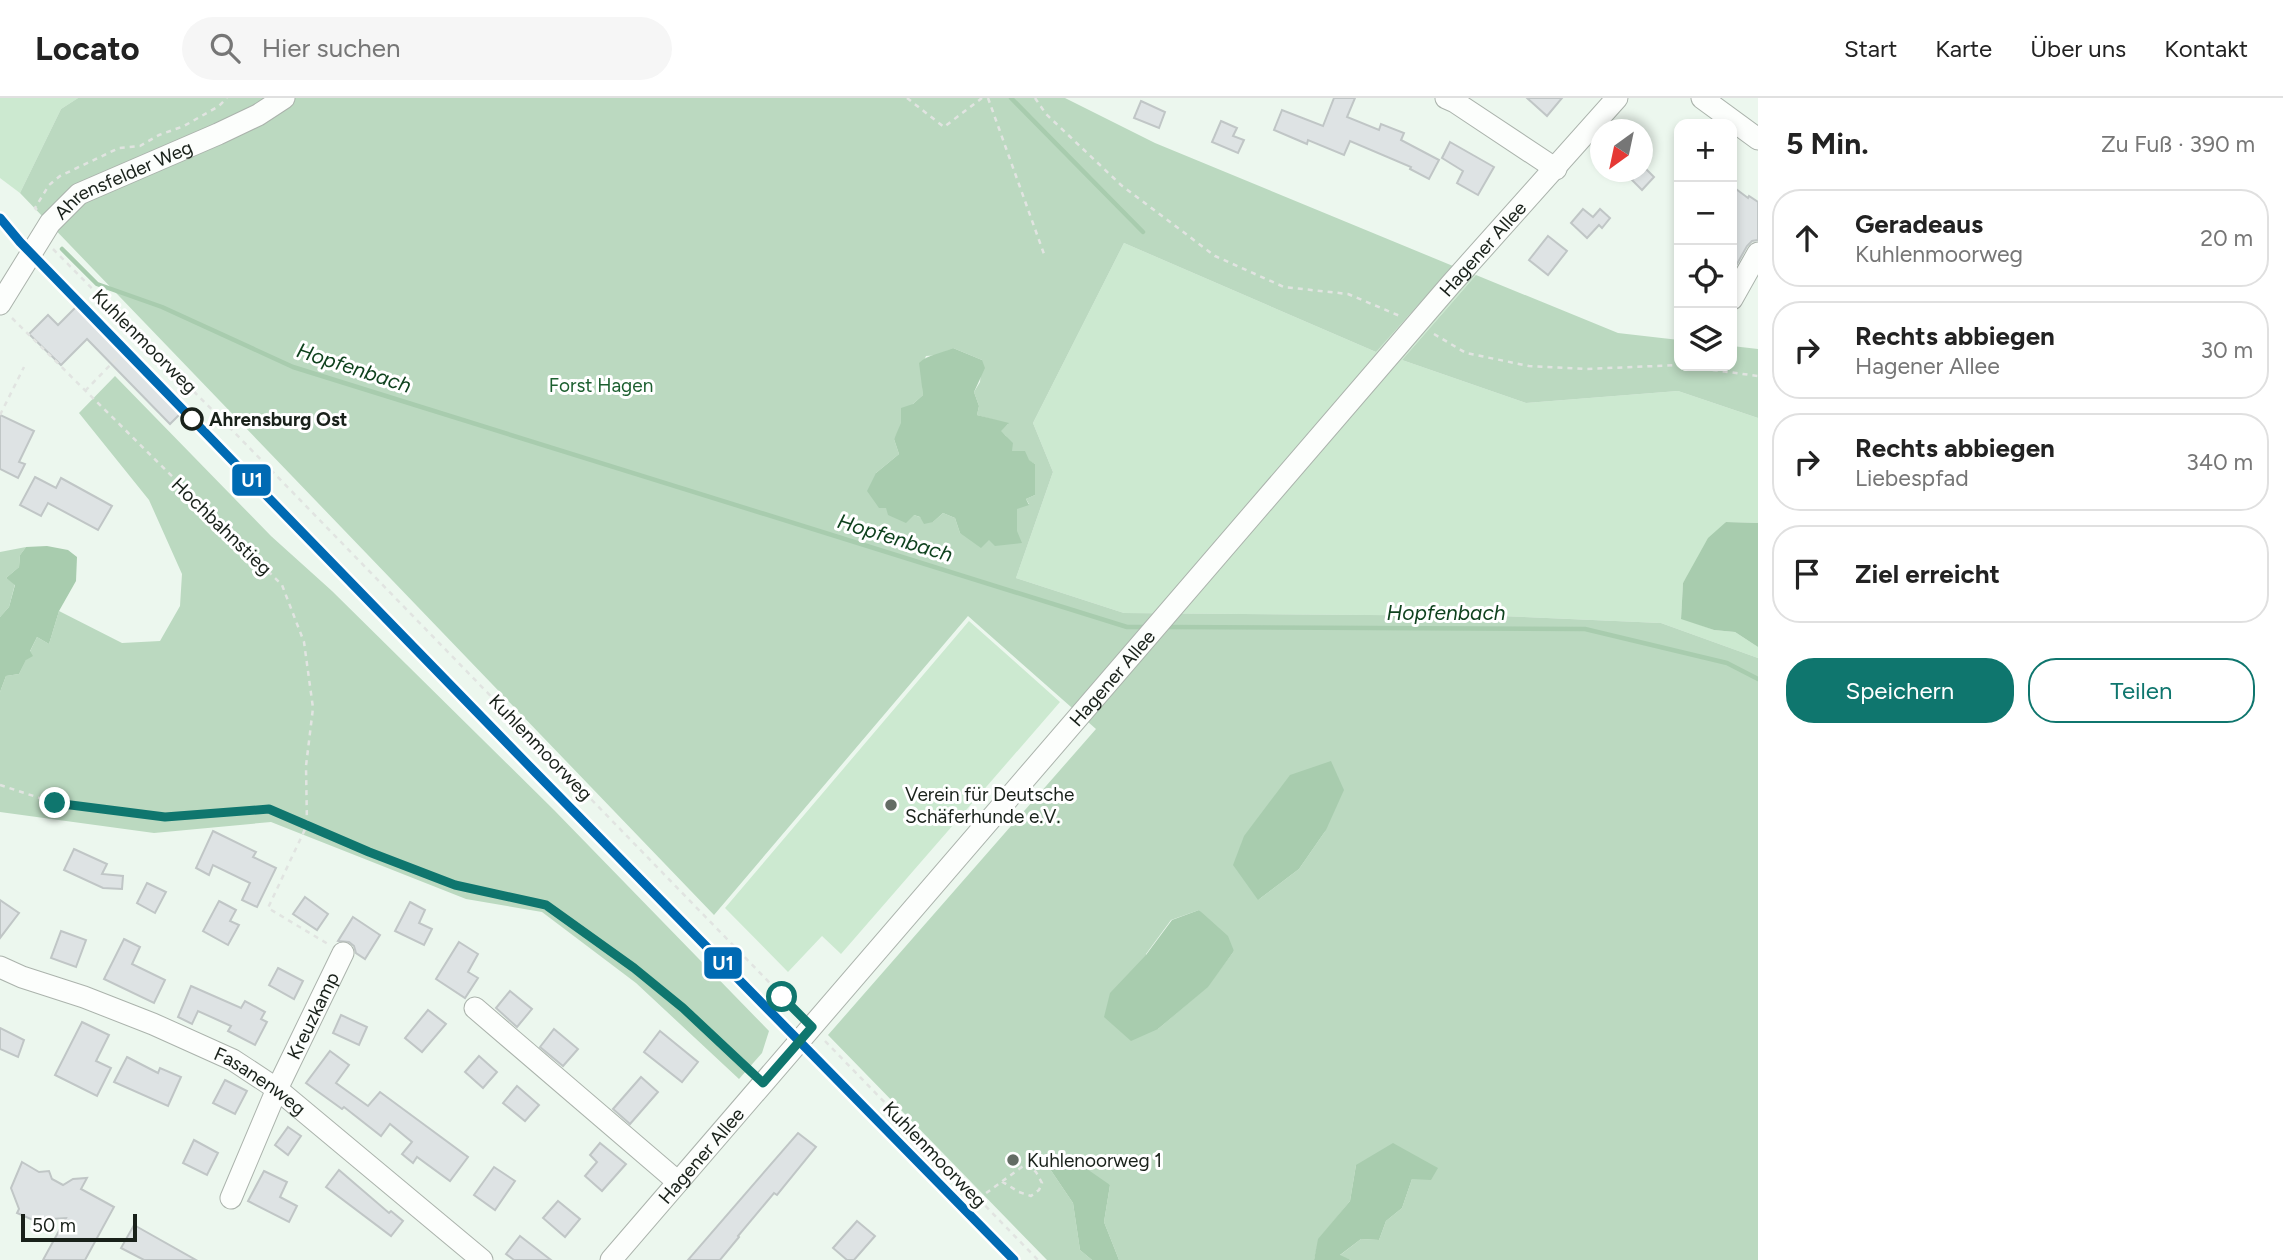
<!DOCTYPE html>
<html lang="de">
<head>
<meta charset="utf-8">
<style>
	:root { --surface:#fff; --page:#f6f6f6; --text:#222; --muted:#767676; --line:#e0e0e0; --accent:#0f766e }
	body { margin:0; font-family:Figtree,sans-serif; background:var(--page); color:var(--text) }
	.controls { position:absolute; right:21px; top:21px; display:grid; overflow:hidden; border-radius:14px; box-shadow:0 4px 10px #0003 }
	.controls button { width:63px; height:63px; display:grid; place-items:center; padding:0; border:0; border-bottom:2px solid var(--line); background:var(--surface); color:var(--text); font:35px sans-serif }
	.compass { position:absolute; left:1590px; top:21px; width:63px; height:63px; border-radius:50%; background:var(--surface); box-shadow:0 4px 10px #0003; rotate:213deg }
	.scale { position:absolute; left:21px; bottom:18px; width:116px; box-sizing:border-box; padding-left:7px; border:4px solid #19211a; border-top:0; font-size:19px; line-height:24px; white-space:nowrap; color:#19211a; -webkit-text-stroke:5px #fff; paint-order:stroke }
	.stop { position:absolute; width:21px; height:21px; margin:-16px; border:5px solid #0f766e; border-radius:50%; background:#fff }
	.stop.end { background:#0f766e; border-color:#fff; box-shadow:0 2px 7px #0008 }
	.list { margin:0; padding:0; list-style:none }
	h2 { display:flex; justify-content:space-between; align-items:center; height:91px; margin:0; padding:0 28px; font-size:30px }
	h2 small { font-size:23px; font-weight:400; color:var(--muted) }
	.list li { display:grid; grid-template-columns:46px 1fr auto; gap:21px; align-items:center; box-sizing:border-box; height:98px; margin:0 14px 14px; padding:0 14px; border:2px solid var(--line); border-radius:28px }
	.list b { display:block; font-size:26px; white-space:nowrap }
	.list p { margin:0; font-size:23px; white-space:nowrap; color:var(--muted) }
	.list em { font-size:23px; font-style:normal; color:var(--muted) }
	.actions { display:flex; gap:14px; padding:21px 28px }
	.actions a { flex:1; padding:16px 0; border:2px solid var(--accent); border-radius:28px; text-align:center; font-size:24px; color:var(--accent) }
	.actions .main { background:var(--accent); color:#fff }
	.icon { flex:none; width:38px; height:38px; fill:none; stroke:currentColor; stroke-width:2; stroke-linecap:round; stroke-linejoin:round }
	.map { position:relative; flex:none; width:1758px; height:1162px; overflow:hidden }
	header { display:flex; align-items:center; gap:42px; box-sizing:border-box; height:98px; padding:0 35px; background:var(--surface); border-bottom:2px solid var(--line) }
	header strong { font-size:33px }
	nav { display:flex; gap:38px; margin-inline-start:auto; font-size:24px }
	.search { width:490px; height:63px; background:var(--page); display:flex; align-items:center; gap:18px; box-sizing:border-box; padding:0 24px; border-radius:38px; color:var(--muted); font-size:26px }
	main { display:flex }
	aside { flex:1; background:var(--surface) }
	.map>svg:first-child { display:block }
</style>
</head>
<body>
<header>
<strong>Locato</strong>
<div class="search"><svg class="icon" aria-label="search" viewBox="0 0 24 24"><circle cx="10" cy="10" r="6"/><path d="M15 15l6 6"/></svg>Hier suchen</div>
<nav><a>Start</a><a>Karte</a><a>Über uns</a><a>Kontakt</a></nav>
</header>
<main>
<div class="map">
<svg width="1758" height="1162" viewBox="0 0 1758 1162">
	<rect width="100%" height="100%" fill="#ecf7ee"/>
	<!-- green -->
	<g fill="#cce9d0">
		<path d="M0 0H78L61 11 20 95 0 80Z"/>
		<path d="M1124 145 1376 254 1453 168 1476 177 1402 262 1526 305 1678 293 1758 320V425L1726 424 1683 485 1681 520 1714 532 1735 534 1758 549V560L1661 525 1501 518 1124 515 1016 480 1053 374 1033 325Z"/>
		<path d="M969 523 1060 604 841 856 822 838 788 874 725 810Z"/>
	</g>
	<!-- forest -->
	<g fill="#bbd9c0" fill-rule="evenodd">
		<path d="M78 0H1065L1155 45 1453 168 1376 254 1124 145 1033 325 1053 374 1016 480 1124 515 1501 518 1661 525 1758 560V1162H1351L1339 1158 1361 1141 1379 1142 1386 1123 1402 1110 1412 1081 1356 1067 1350 1103 1319 1141 1314 1162H1119L1104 1124 1110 1087 1050 1071 1073 1105 1080 1152 1092 1162H1047L828 937 1096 631 968 518 714 817 20 95 61 11ZM953 250 982 262 980 284 974 294 979 308 977 317 1008 326 1000 333 1006 338 1012 353 1035 366V397L1026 401 1029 406 1017 410V433L989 442 960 435 955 420 943 415 933 424 914 417H889L876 375 899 356 894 341 913 306 923 297 921 270 926 258 940 257ZM1326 732 1299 771 1258 802ZM1199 812 1234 853 1207 889 1158 931 1146 856 1171 822Z"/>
		<path d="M1476 177 1618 235 1679 242V268H1732V248L1758 251V320L1678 293 1526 305 1402 262Z"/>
		<path d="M115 278 271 438 332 493 554 712 769 933 762 955 739 981 636 885 542 814 466 801 271 724 154 735 0 714V594L6 578 19 576 37 539 49 546 59 513 122 545 160 543 180 508 182 476 149 402 79 315Z"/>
		<path d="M26 449 20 457 19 469 6 480 15 486 9 509 0 519V454Z"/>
	</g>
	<!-- water -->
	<g fill="#a8ccae">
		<path d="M953 250 982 262 985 270 974 294 979 308 977 317 1009 325 1001 333 1013 345 1012 353H1025L1029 362 1035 366V397L1026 401 1029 407 1017 411V433L1022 445 995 448 989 442 981 450 960 435 955 420 943 415 933 424 924 426 920 419 914 417 906 425 888 417 886 410H879L867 393 876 375 899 356 894 341 901 325V310L913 306 923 297 919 265C928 256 941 256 953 250Z"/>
		<path d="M1726 424 1758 425V549L1735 534 1714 532 1681 521 1683 485 1708 440Z"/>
		<path d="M47 448 68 452 77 459 76 483 59 513 49 546 37 539 30 553 33 558 26 562 19 576 6 578 0 594V519L9 509 15 487 6 480 19 469 20 457 26 449Z"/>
		<path d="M1331 663 1344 692 1326 732 1299 771 1258 802 1233 767 1244 738 1290 677Z"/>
		<path d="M1199 812 1228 838 1234 853 1208 889 1158 931 1131 943 1104 919 1110 895 1146 857 1172 822Z"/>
		<path d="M1393 1045 1438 1070 1431 1082 1412 1081 1402 1110 1386 1123 1379 1142 1361 1141 1340 1157 1351 1162H1314L1318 1141 1350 1103 1356 1067Z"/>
		<path d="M1064 1055 1110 1087 1104 1124 1119 1162H1092L1080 1152 1073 1105 1050 1071Z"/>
	</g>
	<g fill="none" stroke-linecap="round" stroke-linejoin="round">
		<!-- stream -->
		<g stroke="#a8ccae" stroke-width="4.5">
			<path d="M1011 0 1143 134"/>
			<path d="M62 151 97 186 162 209 293 269 1127 529H1146"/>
			<path d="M1165 529 1585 531 1727 565 1758 581"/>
		</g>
	</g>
	<!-- building -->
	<g fill="#dee3e4" stroke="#c0c6c6" stroke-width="2">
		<path d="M1334 0H1355L1347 19 1379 32 1381 26 1404 35 1401 42 1439 62 1429 81 1410 71 1411 69 1350 43 1344 57 1308 42 1307 46 1274 32 1282 12 1323 28Z"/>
		<path d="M1527 0H1562L1547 18Z"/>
		<path d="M1141 3 1165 14 1159 30 1134 20Z"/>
		<path d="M1221 23 1237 30 1233 38 1244 42 1238 55 1212 44Z"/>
		<path d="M1450 44 1494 69 1478 97 1457 85 1463 73 1442 60Z"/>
		<path d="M1644 69 1654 79 1642 92 1632 82 1640 74H1642Z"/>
		<path d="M1732 88 1748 100 1749 98 1758 104V142L1752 143 1747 148 1732 175Z"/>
		<path d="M1583 111 1593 119 1600 111 1610 120 1602 130 1599 127 1587 140 1571 125Z"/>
		<path d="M1548 138 1567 153 1548 177 1529 162Z"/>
		<path d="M76 209 180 316 170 326 87 241 61 267 29 236 48 217 58 227Z"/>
		<path d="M0 317 34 333 19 364 25 366 18 380 0 371Z"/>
		<path d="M35 379 56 390 61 380 112 408 98 432 48 405 41 418 20 407Z"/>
		<path d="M213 733 256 754 253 759 276 770 257 809 242 802 250 785 213 767 209 777 196 770Z"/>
		<path d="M74 751 107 766 102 776 123 778 122 791 103 790 64 772Z"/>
		<path d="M147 785 166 794 155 815 137 805Z"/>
		<path d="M305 799 328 816 317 832 293 816Z"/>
		<path d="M0 802 19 815 0 840Z"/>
		<path d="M219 803 236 812 230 823 239 827 228 847 203 833Z"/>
		<path d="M410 804 425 812 419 825 432 831 424 847 395 833Z"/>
		<path d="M353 819 380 837 365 861 356 855 354 848 349 844 338 843Z"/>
		<path d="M61 833 86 842 76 869 51 860Z"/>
		<path d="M124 841 140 849 132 866 165 882 154 905 104 881Z"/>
		<path d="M459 844 478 856 468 874 478 880 465 900 436 881Z"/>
		<path d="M278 870 303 883 294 901 269 887Z"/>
		<path d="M191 888 241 910 245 903 265 914 261 921 267 924 255 947 228 933 231 928 198 913 192 926 178 919Z"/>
		<path d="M510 893 532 911 517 929 496 910Z"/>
		<path d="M428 912 446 926 422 954 405 940Z"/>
		<path d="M341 917 367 929 359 947 333 935Z"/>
		<path d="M82 924 109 937 96 963 111 970 97 998 55 977Z"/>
		<path d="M0 930 24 942 18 959 0 951Z"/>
		<path d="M554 931 578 951 563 968 540 949Z"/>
		<path d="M660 933 698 964 682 984 644 954Z"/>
		<path d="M330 953 349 967 336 985 368 1008 380 994 468 1059 450 1083 417 1059 413 1065 402 1056 412 1044 390 1026 381 1038 344 1009 342 1011 306 985Z"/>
		<path d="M479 958 497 974 483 990 465 974Z"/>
		<path d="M127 959 158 975 160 970 181 979 168 1008 114 984Z"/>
		<path d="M641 979 658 994 630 1026 613 1011Z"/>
		<path d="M225 982 247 993 235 1016 213 1005Z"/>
		<path d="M517 988 539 1007 525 1023 503 1005Z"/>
		<path d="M288 1029 301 1038 288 1057 275 1047Z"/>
		<path d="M798 1035 816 1049 777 1097 774 1095 738 1138 739 1139 720 1162H688Z"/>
		<path d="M194 1042 218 1055 207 1077 183 1065Z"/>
		<path d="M600 1045 626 1066 602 1093 585 1078 597 1064 590 1057Z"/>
		<path d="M22 1064 39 1074 49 1073 52 1081 63 1087 73 1081 87 1080 81 1091 114 1109 85 1162H43L66 1120 33 1122 17 1115 19 1111 11 1090Z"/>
		<path d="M494 1069 515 1083 495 1112 474 1097Z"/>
		<path d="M339 1072 389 1115 391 1113 403 1123 391 1138 326 1089Z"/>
		<path d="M264 1073 287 1084 280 1099 297 1108 289 1124 248 1103Z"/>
		<path d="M558 1103 580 1121 565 1139 543 1120Z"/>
		<path d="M857 1123 875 1138 854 1162H847L833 1150Z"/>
		<path d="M134 1127 196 1162H144L121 1150Z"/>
		<path d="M520 1138 551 1162H514L506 1156Z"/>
	</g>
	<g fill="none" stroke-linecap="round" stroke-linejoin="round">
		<!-- minor casing -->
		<g stroke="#abb3ac" stroke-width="23">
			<g id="minor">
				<path d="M1446 0 1455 4 1556 71"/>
				<path d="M1702 0 1758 41"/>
				<path d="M1732 201 1758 155"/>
				<path id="s1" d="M0 206 50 125 79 96 218 36 258 17 284 0"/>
				<path id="s2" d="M0 869 22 879 84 899 153 926 233 962 277 991 482 1162"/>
				<path d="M475 910 678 1084"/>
				<path id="s3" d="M231 1100 277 991 343 855"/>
				<path id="s4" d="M611 1162 1451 186 1617 0"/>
			</g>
		</g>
		<!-- path -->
		<g stroke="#e1e4e1" stroke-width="2.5" stroke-dasharray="5 5" stroke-linecap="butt">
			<path d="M907 0 944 29 982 0"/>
			<path d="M988 0 1044 156"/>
			<path d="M1035 0 1046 16 1121 87 1215 158 1284 189 1348 196 1400 218"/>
			<path d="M37 112 35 110 49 87 60 78 119 50 140 48 159 37 184 28 219 8 227 0"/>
			<path d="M53 151 233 333 799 915"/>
			<path d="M12 220 282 487 304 544 313 610 306 668 307 727 268 810 328 846"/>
			<path d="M1434 236 1466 255 1529 268 1586 271 1679 267"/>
			<path d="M1683 268 1758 278"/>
			<path d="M85 293 117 260"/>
			<path d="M0 317 24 269"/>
			<path d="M0 687 55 705 165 719 269 711 369 754 455 787 546 807 633 871 683 910 750 973"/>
			<path d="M825 943 1038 1162"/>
			<path d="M978 1101 1026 1066 1036 1074 1042 1085 1039 1092 1031 1098 1019 1094 1001 1083"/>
		</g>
		<!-- minor -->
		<use href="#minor" stroke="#fcfefc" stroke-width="21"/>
		<!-- metro-1 casing -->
		<g stroke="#fff" stroke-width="14">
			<path id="metro-1" d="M0 120 20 144 536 675 1014 1162"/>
		</g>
		<!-- metro-1 -->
		<use href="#metro-1" stroke="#006ab3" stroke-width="9"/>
	</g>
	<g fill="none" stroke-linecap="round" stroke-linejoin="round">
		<!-- route -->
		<path stroke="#0f766e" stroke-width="9" d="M55 705 165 719 269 711 369 754 455 787 546 807 634 870 683 910 763 985 812 929 782 899"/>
	</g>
	<!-- markers -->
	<circle fill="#fff" stroke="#19211a" stroke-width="3.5" cx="192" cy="321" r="10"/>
	<g fill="#636c64" stroke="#fff" stroke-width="2.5">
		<circle cx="891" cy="707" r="7"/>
		<circle cx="1013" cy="1062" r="7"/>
	</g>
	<g text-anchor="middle" stroke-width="6" stroke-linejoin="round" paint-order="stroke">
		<!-- street labels -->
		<g font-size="19" fill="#19211a" stroke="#fff">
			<text dy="7" stroke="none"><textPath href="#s1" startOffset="182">Ahrensfelder Weg</textPath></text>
			<text dy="7" stroke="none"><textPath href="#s4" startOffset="1335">Hagener Allee</textPath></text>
			<text transform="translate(145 243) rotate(45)" y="7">Kuhlenmoorweg</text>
			<text transform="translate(222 428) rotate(44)" y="7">Hochbahnstieg</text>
			<text dy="7" stroke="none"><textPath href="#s4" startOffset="768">Hagener Allee</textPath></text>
			<text transform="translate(541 649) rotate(46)" y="7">Kuhlenmoorweg</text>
			<text dy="7" stroke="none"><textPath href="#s3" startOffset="200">Kreuzkamp</textPath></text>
			<text dy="7" stroke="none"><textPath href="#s2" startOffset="285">Fasanenweg</textPath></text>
			<text transform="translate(935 1056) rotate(46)" y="7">Kuhlenmoorweg</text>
			<text dy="7" stroke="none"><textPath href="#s4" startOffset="138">Hagener Allee</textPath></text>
		</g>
		<!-- park labels -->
		<g font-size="19" fill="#1d6030" stroke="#fff">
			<text x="601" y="294">Forst Hagen</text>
		</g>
		<!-- stop labels -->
		<g font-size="19" font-weight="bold" fill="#19211a" stroke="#fff" text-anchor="start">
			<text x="209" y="328">Ahrensburg Ost</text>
		</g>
		<!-- poi labels -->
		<g font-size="19" fill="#19211a" stroke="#fff" text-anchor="start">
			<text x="905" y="703">Verein für Deutsche<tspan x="905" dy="22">Schäferhunde e.V.</tspan></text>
			<text x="1027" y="1069">Kuhlenoorweg 1</text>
		</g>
		<!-- water labels -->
		<g font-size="21" font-style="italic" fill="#0f421e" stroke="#fff">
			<text transform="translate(354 270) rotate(18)" y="7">Hopfenbach</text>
			<text transform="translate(895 440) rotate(17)" y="7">Hopfenbach</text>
			<text x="1446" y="522">Hopfenbach</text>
		</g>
	</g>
	<g stroke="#fff" stroke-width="2.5">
		<rect x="231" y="365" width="41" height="34" rx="7" fill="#006ab3"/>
		<rect x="703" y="848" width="40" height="34" rx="7" fill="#006ab3"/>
	</g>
	<g font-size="19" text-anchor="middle" font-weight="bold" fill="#fff">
		<text x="252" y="389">U1</text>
		<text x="723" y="872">U1</text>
	</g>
</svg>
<div class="controls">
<button>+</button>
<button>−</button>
<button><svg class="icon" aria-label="locate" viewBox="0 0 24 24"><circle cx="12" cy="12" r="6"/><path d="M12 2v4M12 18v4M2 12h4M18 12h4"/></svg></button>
<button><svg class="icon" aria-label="layers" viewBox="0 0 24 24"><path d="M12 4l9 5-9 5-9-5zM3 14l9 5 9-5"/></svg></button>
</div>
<svg class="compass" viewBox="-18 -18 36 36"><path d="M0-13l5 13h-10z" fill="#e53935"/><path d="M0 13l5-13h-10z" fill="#767676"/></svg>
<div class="scale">50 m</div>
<div class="stop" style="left:782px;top:899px"></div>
<div class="stop end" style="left:55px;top:705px"></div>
</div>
<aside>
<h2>5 Min.<small>Zu Fuß · 390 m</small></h2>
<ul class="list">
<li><svg class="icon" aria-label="ahead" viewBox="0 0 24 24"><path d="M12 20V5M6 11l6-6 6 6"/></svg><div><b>Geradeaus</b><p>Kuhlenmoorweg</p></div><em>20 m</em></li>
<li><svg class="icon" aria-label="right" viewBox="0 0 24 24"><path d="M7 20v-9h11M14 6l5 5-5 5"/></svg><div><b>Rechts abbiegen</b><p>Hagener Allee</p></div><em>30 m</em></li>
<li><svg class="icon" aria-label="right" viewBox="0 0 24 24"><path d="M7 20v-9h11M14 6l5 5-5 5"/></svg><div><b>Rechts abbiegen</b><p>Liebespfad</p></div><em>340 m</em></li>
<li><svg class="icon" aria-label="arrive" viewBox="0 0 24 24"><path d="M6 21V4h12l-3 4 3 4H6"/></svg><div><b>Ziel erreicht</b></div></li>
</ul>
<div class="actions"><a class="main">Speichern</a><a>Teilen</a></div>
</aside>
</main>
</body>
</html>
